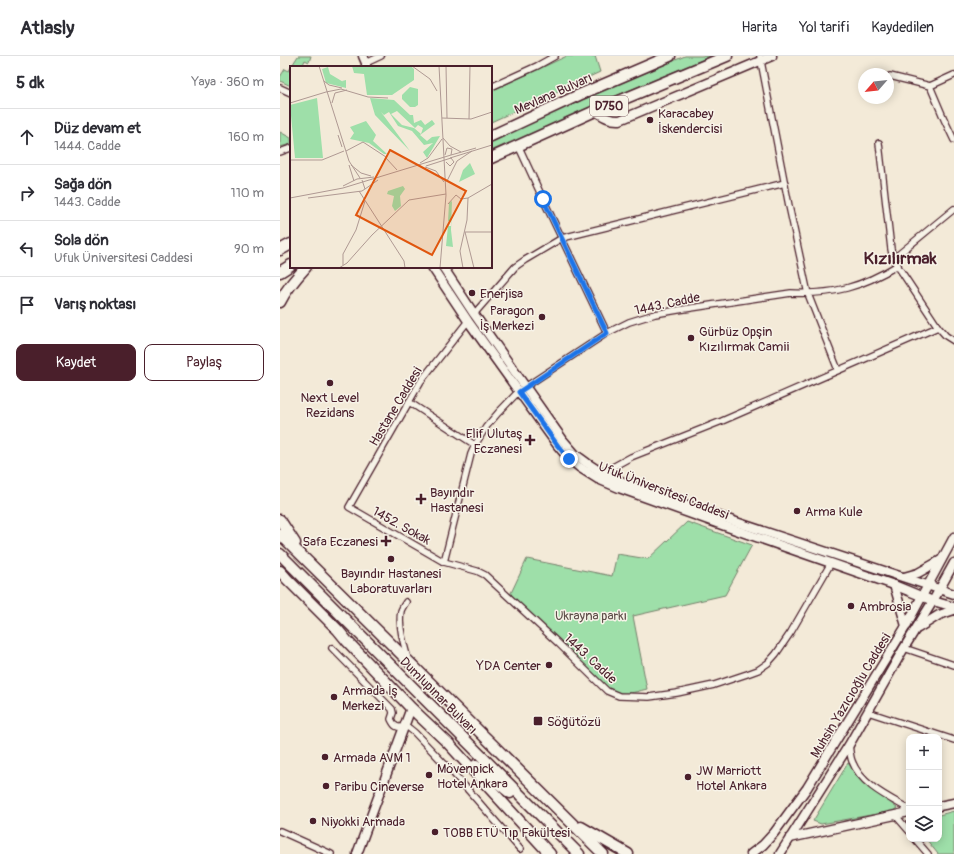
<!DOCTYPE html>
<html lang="tr">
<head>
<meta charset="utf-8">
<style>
	:root { --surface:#fff; --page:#f2f2f3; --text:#2b2b33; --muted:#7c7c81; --line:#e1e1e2; --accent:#4a1f2b }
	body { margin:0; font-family:Pangolin,sans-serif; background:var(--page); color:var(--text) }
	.controls { position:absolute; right:12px; bottom:12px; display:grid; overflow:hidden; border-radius:8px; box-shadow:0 2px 10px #0003 }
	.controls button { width:36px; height:36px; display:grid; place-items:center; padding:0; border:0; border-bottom:1px solid var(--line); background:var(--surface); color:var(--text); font:20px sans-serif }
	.compass { position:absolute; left:578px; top:12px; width:36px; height:36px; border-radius:50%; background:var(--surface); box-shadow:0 2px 10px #0003; rotate:242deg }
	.stop { position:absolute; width:12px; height:12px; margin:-9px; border:3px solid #1a73e8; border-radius:50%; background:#fff }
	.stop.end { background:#1a73e8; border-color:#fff; box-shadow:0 1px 4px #0008 }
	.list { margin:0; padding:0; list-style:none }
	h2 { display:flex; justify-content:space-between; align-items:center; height:52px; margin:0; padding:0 16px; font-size:17px }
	h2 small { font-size:13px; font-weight:400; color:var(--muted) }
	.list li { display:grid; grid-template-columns:26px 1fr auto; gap:12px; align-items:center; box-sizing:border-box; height:56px; padding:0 16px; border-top:1px solid var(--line) }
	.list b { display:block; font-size:15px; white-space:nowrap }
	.list p { margin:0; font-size:13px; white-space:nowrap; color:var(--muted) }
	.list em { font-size:13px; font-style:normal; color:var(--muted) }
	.actions { display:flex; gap:8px; padding:12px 16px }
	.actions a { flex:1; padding:9px 0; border:1px solid var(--accent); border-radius:8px; text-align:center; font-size:14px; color:var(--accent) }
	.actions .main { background:var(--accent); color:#fff }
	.icon { flex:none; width:22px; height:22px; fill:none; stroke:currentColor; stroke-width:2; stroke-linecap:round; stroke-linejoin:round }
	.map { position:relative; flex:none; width:674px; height:798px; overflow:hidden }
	header { display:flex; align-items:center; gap:24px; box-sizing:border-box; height:56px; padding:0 20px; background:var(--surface); border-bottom:1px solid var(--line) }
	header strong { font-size:19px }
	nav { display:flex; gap:22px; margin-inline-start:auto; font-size:14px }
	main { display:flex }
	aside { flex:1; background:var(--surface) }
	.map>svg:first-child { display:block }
</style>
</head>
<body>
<header>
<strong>Atlasly</strong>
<nav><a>Harita</a><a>Yol tarifi</a><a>Kaydedilen</a></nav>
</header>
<main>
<aside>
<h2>5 dk<small>Yaya · 360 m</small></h2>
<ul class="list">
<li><svg class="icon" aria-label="ahead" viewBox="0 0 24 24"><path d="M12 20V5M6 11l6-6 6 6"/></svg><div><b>Düz devam et</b><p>1444. Cadde</p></div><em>160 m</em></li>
<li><svg class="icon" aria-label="right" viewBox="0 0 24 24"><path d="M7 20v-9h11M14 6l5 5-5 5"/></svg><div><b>Sağa dön</b><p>1443. Cadde</p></div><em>110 m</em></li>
<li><svg class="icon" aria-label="left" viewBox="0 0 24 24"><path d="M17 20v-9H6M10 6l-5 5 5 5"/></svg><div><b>Sola dön</b><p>Ufuk Üniversitesi Caddesi</p></div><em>90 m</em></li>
<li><svg class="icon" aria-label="arrive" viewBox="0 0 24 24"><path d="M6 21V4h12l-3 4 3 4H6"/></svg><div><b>Varış noktası</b></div></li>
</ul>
<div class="actions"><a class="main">Kaydet</a><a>Paylaş</a></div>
</aside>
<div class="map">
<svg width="674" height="798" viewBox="0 0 674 798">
	<rect width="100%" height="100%" fill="#f3ead8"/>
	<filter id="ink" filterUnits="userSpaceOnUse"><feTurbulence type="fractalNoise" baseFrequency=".025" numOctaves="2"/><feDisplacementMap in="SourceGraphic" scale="8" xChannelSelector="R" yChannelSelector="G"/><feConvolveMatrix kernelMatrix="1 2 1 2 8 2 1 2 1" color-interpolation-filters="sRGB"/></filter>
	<g filter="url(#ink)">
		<!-- green -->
		<g fill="#9edfa9" stroke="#747f6a">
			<path d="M18 0H31L29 6 25 4 22 11H11Z"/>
			<path d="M287 0H315L320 16 211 66V35Z"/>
			<path d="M405 0H431L291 59 211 95V86C274 54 340 28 405 0Z"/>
			<path d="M11 11V30L0 25V21L5 13 9 15Z"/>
			<path d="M0 76 11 82V88L0 91Z"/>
			<path d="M407 466 472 489 445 539 353 560 367 633C351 637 342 641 327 631L231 539V537L247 503 332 520 337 498 368 503Z"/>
			<path d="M568 707 585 727 617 752 613 755 541 768 533 765Z"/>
			<path d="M674 755V798H658L646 783H659V759Z"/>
		</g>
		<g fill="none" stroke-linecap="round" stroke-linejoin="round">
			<!-- street casing -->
			<g stroke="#4a1f2b" stroke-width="8">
				<g id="street">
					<path d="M480 0 509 150 528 238 558 314"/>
					<path d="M86 7 101 0"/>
					<path d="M674 19 650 30 664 63 674 84"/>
					<path d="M610 20 650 30"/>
					<path d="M211 31 257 10 275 0"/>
					<path d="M0 32 11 37"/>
					<path d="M599 87 611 193 613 203 658 271 666 280 674 285"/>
					<path d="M238 89 263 143 327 277"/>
					<path d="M0 96 11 92"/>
					<path d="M613 203 674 153"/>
					<path d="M194 258 235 211 245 204 282 182 505 127"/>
					<path d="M188 265 141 325 69 451 164 506 197 515 205 519 278 587 327 635 339 640 369 641 397 637 434 629 467 618 478 614 488 607 496 598 511 576 551 507"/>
					<path d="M129 346 195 389"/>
					<path d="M322 419 331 412 351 401 442 365 658 271"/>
					<path d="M164 506 191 398 195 389 206 371 218 357 239 335 327 277 349 266 375 258 398 254 511 237C553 239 582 231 618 209"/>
					<path d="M126 546C124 549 122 552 121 555 118 569 124 589 128 603"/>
					<path d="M52 592 112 653 113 657 111 663C117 676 120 669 129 672 130 673 134 676 135 677L174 718 240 793"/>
					<path d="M624 592 674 609"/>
					<path d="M588 656 674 684"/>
					<path d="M569 689C570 694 570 700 572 705 581 729 608 741 629 753"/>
					<path d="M616 760 629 775"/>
					<path d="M0 775 51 798"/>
					<path d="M635 783 648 798"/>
				</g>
			</g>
			<!-- secondary casing -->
			<g stroke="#4a1f2b" stroke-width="11">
				<g id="secondary">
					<path d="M83 0 86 7V11"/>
					<path d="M315 55C323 60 330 65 340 64L492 0"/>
					<path d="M152 211 188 265 278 390 289 403 299 411 318 423 339 432 456 474 614 529 653 545 674 551"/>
					<path d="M163 211 194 258 283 384 296 399 307 407 324 418 353 430 459 467 674 538"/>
					<path d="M624 521 638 517 661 504"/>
					<path d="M614 529 626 570"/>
					<path d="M638 572 659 559 674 554"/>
					<path d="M659 750 674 747"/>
					<path d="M510 782 629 756"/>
					<path d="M77 798 131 652"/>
					<path d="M471 798 483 789 494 777 527 732 626 570 674 481"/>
					<path d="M500 798 569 689 624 592 653 545 674 507"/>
				</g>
			</g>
			<!-- highway casing -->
			<g stroke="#4a1f2b" stroke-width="13">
				<g id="highway">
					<path d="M211 80 299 39 390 0"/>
					<path d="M211 102 315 55 447 0"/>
					<path d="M0 194 11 188"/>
					<path d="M0 216 11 209"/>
					<path d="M0 246C7 232 16 222 26 211"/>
					<path d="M0 464 15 487"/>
					<path d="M0 478 323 798"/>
					<path d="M0 498 299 798"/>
					<path d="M0 515 7 523 58 574 67 585 131 652 168 687 270 798"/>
					<path d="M196 709 230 737"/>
					<path d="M301 771 348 798"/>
				</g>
			</g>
			<!-- street -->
			<use href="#street" stroke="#f7f3e8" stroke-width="5.5"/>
			<!-- secondary -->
			<use href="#secondary" stroke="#f7f3e8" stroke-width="8"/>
			<!-- highway -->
			<use href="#highway" stroke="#f7f3e8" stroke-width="10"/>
		</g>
	</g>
	<g fill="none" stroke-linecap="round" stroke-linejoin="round" filter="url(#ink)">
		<!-- route -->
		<path stroke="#1a73e8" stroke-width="5" d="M263 143 327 277 239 336 278 390 289 403"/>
	</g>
	<!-- markers -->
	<g fill="#4a1f2b" stroke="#f7f3e8" stroke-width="1.5">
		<circle cx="370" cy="64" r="4"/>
		<circle cx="192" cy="237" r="4"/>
		<circle cx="262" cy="261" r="4"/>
		<circle cx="411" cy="282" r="4"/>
		<circle cx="50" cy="327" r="4"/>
		<path d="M248 378h4v4h4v4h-4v4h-4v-4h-4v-4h4z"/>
		<path d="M139 437h4v4h4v4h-4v4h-4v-4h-4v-4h4z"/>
		<circle cx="517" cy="455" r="4"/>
		<path d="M104 479h4v4h4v4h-4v4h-4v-4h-4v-4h4z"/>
		<circle cx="111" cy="503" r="4"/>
		<circle cx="571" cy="550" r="4"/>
		<circle cx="269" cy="609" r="4"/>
		<circle cx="54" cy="641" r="4"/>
		<rect x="253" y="660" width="10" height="10" rx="2"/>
		<circle cx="45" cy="701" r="4"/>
		<circle cx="149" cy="719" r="4"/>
		<circle cx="408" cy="721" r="4"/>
		<circle cx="46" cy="730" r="4"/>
		<circle cx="33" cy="765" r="4"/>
		<circle cx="155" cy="776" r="4"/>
	</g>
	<g text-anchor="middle" stroke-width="3" stroke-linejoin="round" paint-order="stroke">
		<!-- shield labels -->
		<rect fill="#f7f3e8" stroke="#7e5f64" stroke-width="1" x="310" y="40" width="38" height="20" rx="3"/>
		<g font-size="12" font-weight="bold" fill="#4a1f2b">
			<text x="329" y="54">D750</text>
		</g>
		<!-- street labels -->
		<g font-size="13" fill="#4a1f2b" stroke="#f7f3e8">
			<text transform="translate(273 37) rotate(-24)" y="5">Mevlana Bulvarı</text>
			<text transform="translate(387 247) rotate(-12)" y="5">1443. Cadde</text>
			<text transform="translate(115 350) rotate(-59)" y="5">Hastane Caddesi</text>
			<text transform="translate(384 434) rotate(21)" y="5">Ufuk Üniversitesi Caddesi</text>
			<text transform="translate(122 469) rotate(29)" y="5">1452. Sokak</text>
			<text transform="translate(311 602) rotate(43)" y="5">1443. Cadde</text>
			<text transform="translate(159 639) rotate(45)" y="5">Dumlupınar Bulvarı</text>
			<text transform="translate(570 639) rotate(-59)" y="5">Muhsin Yazıcıoğlu Caddesi</text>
		</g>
		<!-- poi labels -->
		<g font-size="13" fill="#4a1f2b" stroke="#f7f3e8" text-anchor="start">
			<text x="378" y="62">Karacabey<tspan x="378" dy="15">İskendercisi</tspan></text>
			<text x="200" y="242">Enerjisa</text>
			<text x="254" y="259" text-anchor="end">Paragon<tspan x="254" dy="15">İş Merkezi</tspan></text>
			<text x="419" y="280">Gürbüz Opşin<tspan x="419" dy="15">Kızılırmak Camii</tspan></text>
			<text x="50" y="346" text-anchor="middle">Next Level<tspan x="50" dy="15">Rezidans</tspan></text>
			<text x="242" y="382" text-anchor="end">Elif Ulutaş<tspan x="242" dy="15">Eczanesi</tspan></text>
			<text x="150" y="441">Bayındır<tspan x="150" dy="15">Hastanesi</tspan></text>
			<text x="525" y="460">Arma Kule</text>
			<text x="98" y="490" text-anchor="end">Safa Eczanesi</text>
			<text x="111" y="522" text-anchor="middle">Bayındır Hastanesi<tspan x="111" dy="15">Laboratuvarları</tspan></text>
			<text x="579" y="555">Ambrosia</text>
			<text x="261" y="614" text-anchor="end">YDA Center</text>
			<text x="62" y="639">Armada İş<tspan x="62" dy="15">Merkezi</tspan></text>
			<text x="267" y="670">Söğütözü</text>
			<text x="53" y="706">Armada AVM 1</text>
			<text x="157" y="717">Mövenpick<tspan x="157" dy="15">Hotel Ankara</tspan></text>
			<text x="416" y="719">JW Marriott<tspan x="416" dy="15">Hotel Ankara</tspan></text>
			<text x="54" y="735">Paribu Cineverse</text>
			<text x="41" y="770">Niyokki Armada</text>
			<text x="163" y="781">TOBB ETÜ Tıp Fakültesi</text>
		</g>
		<!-- park labels -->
		<g font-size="13" fill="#5f4f4a" stroke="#f7f3e8">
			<text x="311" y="564">Ukrayna parkı</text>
		</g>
		<!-- district labels -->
		<g font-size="17" font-weight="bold" fill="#4a1f2b" stroke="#f7f3e8">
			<text x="620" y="208">Kızılırmak</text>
		</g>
	</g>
	<!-- overview -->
	<g transform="translate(10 10)">
		<rect width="202" height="202" fill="#f3ead8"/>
		<path d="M62 0H121L124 3V14L102 29H77L74 8 64 7ZM38 1 40 8 55 17 52 15 56 14V22L36 17 32 3ZM120 21 128 23V39L125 41H120L112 33V29ZM27 32 33 92H5L0 39ZM80 32 104 34 120 49H123L124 57 131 54 135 59 142 54 145 58 130 69 137 75 142 71 150 70 137 92 133 86 143 77 134 79 122 65 108 60 99 46 94 49 91 46 120 85 85 49ZM107 45 125 62 128 59 133 62 131 68 124 62 112 59 101 48ZM76 55 86 69 83 75 97 88H94L79 77 60 73 64 67 60 61ZM180 97 185 108 169 116 173 104ZM113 120 115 123 110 130 111 140 105 145 102 140 104 130 97 128 98 125ZM162 135 161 164 163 181 156 180 158 160H161V156L158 155 159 137Z" fill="#9edfa9" fill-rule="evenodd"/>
		<path fill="none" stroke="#af9993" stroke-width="1" d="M29 0 59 95 70 112M122 0 140 13 147 25M149 0 156 129 150 202M156 0 157 52M34 15 39 19 52 22M36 26 51 23 78 31 98 32M0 37 36 26M42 37 45 27 57 24M152 52 181 53 202 46M179 53 180 0M48 69 52 81M153 72 160 80 171 86M56 85 73 76 96 91M161 89 186 82M96 92 107 104M160 92 202 79M0 94H32L54 85M130 97 138 92 152 73M59 99 64 115M61 99 71 107 81 110M136 100 161 92 164 96 160 100 156 96M135 101 146 105 154 116M157 115 167 95 182 85M53 120 67 113 84 111M75 123 88 114M69 125 114 195 115 202M0 132 53 122 161 89 162 83 157 82 155 89M18 132 72 125 75 123 72 114M158 138 166 129 171 133 178 132M175 166 184 202M175 166H202M53 199V188L66 164 75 135M49 202 57 197 82 169 119 134 156 128M173 202 170 185 177 154 178 132 202 118"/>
		<path fill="#e0560e" fill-opacity="0.15" stroke="#e0560e" stroke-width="2" d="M100 84 176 125 142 189 66 149Z"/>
		<rect width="202" height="202" fill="none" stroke="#4a1f2b" stroke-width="2"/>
	</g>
</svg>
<div class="controls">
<button>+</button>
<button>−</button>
<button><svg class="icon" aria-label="layers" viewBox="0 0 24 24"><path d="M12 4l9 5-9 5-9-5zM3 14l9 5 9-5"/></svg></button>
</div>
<svg class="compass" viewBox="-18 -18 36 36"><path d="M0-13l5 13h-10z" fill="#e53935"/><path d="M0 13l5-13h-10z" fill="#7c7c81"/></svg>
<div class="stop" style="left:263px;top:143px"></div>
<div class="stop end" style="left:289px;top:403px"></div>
</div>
</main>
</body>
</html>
